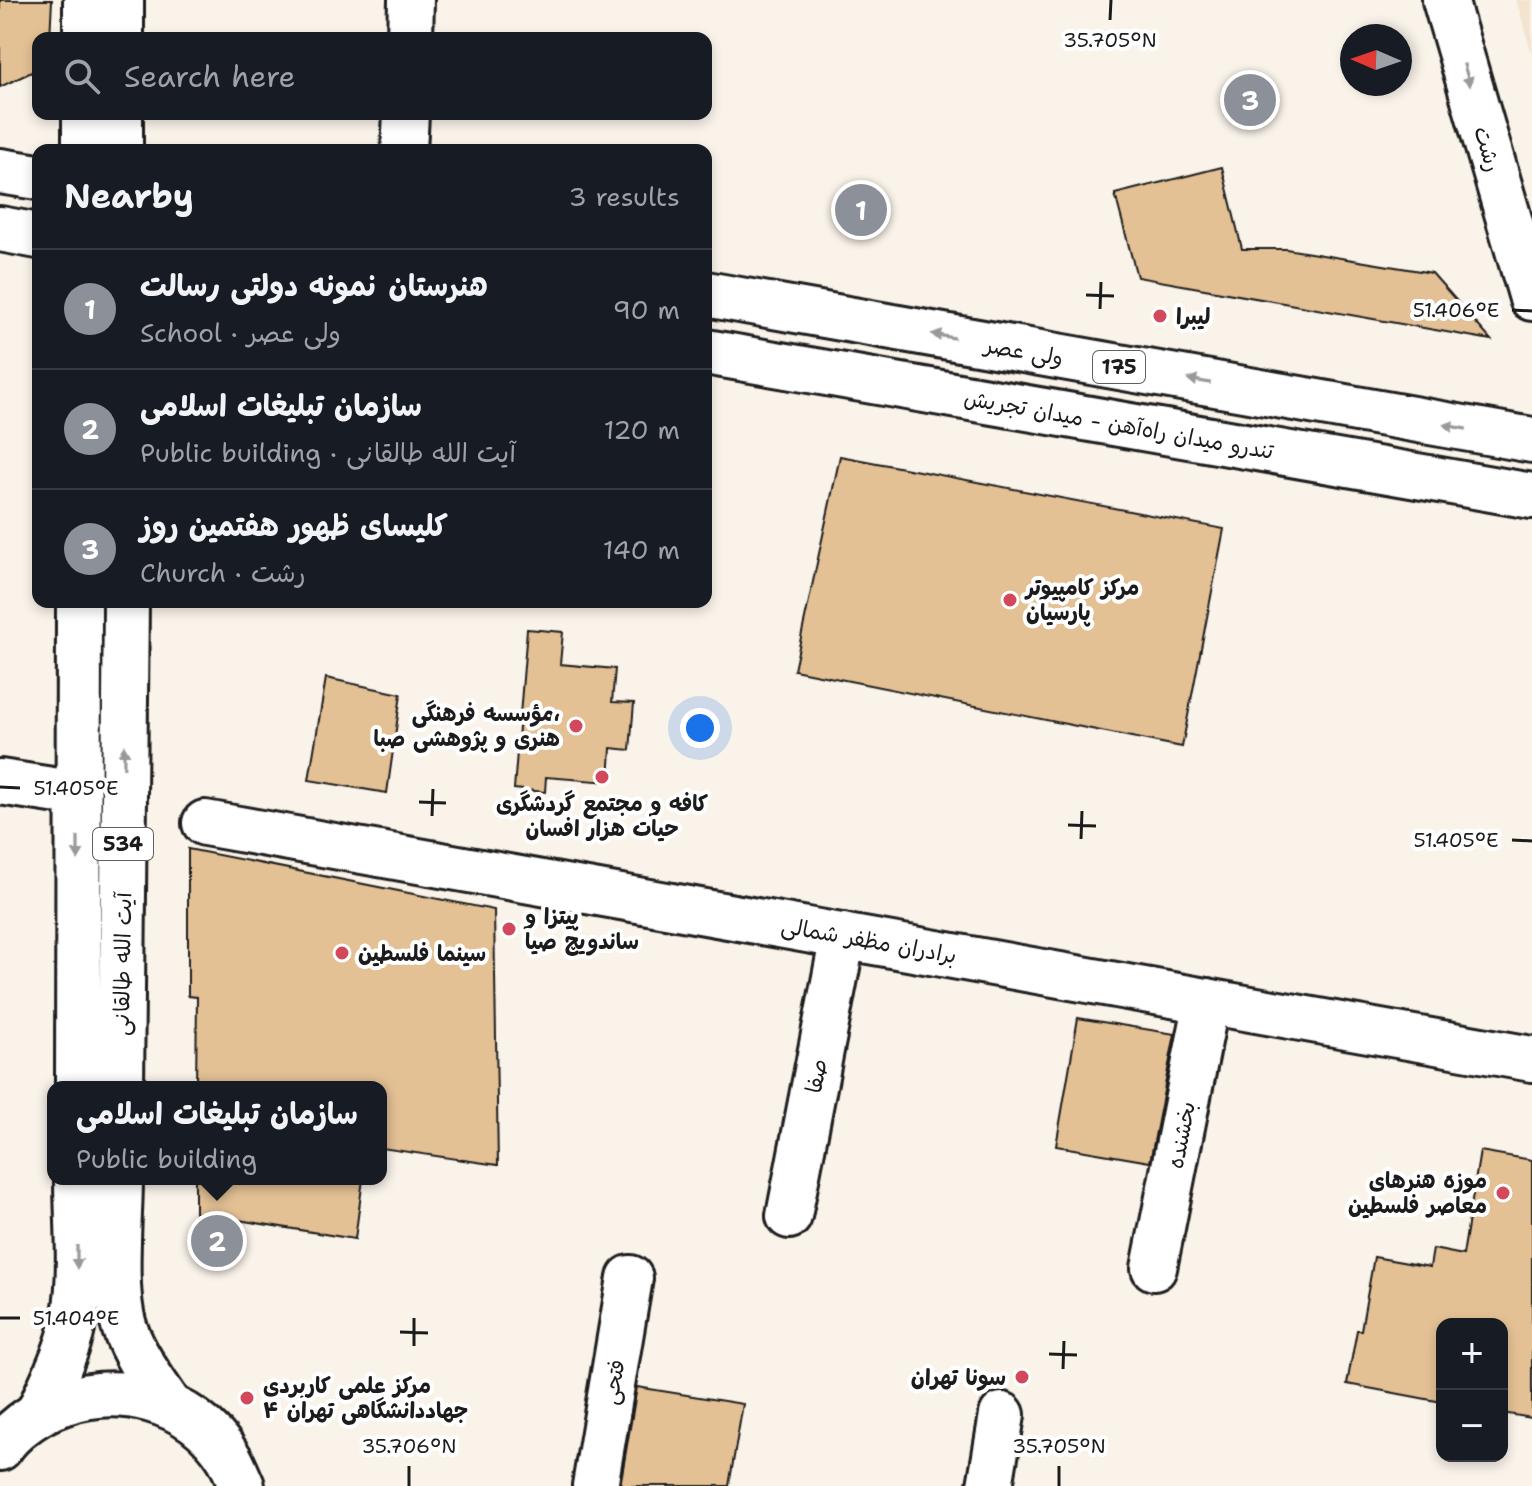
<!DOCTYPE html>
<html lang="en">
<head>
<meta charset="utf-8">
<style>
	:root { --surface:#171b24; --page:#242831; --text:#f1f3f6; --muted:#9ea1a6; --line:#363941; --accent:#8c9099 }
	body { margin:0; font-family:"Shantell Sans","Playpen Sans Arabic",sans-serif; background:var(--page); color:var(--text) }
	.controls { position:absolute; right:24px; bottom:24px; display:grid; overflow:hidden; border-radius:16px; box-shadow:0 4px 12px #0003 }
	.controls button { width:72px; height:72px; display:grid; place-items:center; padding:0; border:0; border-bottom:2px solid var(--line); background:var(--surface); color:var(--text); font:40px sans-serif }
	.compass { position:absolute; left:1340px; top:24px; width:72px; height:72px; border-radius:50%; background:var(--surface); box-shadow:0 4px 12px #0003; rotate:272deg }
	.you { position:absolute; left:700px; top:728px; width:28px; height:28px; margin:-20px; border:6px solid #fff; border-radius:50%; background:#1a73e8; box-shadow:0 0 0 12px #1a73e833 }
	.badge { display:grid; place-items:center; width:52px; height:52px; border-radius:50%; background:var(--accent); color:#fff; font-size:26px; font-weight:700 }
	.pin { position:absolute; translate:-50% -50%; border:4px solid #fff; box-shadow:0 2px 8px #0006 }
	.popup { position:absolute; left:47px; top:1081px; width:340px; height:104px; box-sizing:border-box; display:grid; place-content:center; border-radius:16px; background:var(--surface); filter:drop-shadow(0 2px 6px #0005); font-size:26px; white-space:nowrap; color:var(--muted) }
	.popup b { font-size:30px; color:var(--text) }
	.popup::after { content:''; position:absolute; left:50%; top:100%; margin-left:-16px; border:16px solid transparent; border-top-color:var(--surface) }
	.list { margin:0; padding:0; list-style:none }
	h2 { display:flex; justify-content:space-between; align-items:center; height:104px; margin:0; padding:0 32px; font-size:34px }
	h2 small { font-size:26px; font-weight:400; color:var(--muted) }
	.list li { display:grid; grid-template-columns:52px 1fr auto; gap:24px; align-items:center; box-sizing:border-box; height:120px; padding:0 32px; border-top:2px solid var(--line) }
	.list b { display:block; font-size:30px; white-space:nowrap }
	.list p { margin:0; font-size:26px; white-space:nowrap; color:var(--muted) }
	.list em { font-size:26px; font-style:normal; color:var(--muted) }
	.icon { flex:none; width:44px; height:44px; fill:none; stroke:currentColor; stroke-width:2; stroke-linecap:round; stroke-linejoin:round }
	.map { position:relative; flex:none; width:1532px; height:1486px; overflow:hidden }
	.search { position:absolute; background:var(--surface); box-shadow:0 4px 12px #0003; left:32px; top:32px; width:680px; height:88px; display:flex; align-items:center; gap:20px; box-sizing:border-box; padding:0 28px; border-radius:16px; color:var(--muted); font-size:30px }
	.panel { position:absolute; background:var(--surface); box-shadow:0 4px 12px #0003; left:32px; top:144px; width:680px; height:464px; border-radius:16px }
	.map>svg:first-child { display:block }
</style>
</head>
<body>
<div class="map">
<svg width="1532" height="1486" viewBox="0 0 1532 1486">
	<rect width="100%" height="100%" fill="#faf3ea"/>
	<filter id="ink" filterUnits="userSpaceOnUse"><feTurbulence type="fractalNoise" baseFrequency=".0125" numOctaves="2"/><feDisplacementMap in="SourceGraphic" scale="16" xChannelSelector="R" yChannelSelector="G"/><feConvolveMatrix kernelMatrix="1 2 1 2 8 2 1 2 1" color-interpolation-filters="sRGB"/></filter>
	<g filter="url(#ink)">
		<!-- built -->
		<path fill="#f3e4d0" d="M1516 0H1532V54Z"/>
		<!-- building -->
		<g fill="#e4c195" stroke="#1c1c1c" stroke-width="2">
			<path d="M0 0H52L50 38H38V69L0 87Z"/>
			<path d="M1222 167 1242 249H1286L1432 273 1491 340 1137 277 1115 194Z"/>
			<path d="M840 456 1224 529 1182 747 794 670Z"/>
			<path d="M527 629 563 632 560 664 615 669 612 702 634 703 630 750 611 748 609 782 546 777 545 792 514 789Z"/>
			<path d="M326 678 401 694 387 793 309 780Z"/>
			<path d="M188 849 494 910 498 1165 381 1148V1087H196L197 997 188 996Z"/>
			<path d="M1078 1018 1175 1034 1150 1162 1056 1146Z"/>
			<path d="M1480 1151 1532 1160V1418L1502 1413V1324H1442V1402L1347 1384 1357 1330H1361L1374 1257 1430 1267 1433 1249 1463 1255Z"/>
			<path d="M195 1179H363L355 1239 195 1213Z"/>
			<path d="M637 1387 743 1404 729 1486H620Z"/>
		</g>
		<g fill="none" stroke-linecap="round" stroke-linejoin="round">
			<!-- minor casing -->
			<g stroke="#1c1c1c" stroke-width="50">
				<g id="minor">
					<path d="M1445 0 1532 298"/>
					<path d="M86 38V0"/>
					<path d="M410 38 411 0"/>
					<path d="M85 114V150"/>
					<path d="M404 150 406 114"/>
					<path d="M0 229 38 236"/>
					<path d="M706 352 1532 496"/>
					<path d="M0 782 78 794"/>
					<path d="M205 823 1532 1059"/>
					<path d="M789 1216 843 936"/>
					<path d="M1154 1268 1207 1001"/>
					<path d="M595 1486 630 1278"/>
					<path d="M990 1486 1002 1415"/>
				</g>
			</g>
			<!-- major casing -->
			<g stroke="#1c1c1c" stroke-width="50">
				<g id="major">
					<path d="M121 38V0"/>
					<path d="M120 150V114"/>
					<path d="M0 171 38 177"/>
					<path d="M706 294 1532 440"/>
					<path d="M78 1087 79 602"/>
					<path d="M121 1087 126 602"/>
					<path d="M120 1179C120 1220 112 1291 125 1329 135 1357 153 1381 169 1405"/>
					<path d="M39 1412C50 1386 64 1360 71 1333 84 1284 77 1229 77 1179"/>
					<path d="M0 1448C11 1431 33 1415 52 1407 114 1379 192 1398 229 1458 234 1467 238 1477 242 1486"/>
				</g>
			</g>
			<!-- minor -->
			<use href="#minor" stroke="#fff" stroke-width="44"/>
			<!-- major -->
			<use href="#major" stroke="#fff" stroke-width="44"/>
		</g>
		<!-- one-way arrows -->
		<defs><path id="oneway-solid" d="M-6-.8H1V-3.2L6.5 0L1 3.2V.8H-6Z" transform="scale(2)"/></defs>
		<g fill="#999">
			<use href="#oneway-solid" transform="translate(1467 75) rotate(74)"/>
			<use href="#oneway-solid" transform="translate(943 336) rotate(-170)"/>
			<use href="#oneway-solid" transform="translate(1199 381) rotate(-170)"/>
			<use href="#oneway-solid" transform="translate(1455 427) rotate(-170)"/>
			<use href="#oneway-solid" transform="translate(124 757) rotate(-89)"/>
			<use href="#oneway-solid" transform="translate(78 848) rotate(90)"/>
			<use href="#oneway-solid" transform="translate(77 1257) rotate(90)"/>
		</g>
	</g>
	<!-- ticks -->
	<path fill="none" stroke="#1c1c1c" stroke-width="3" d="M1110 20 1111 0M1086 295 1114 296M1100 309 1101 282M1512 310 1532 311M0 787 20 788M419 802 446 803M432 816 433 789M1068 825 1096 826M1081 839 1082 811M1512 840 1532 841M0 1318H20M400 1332 428 1333M414 1346V1318M1049 1354 1077 1355M1063 1369 1064 1341M409 1486V1466M1059 1486V1466"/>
	<!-- markers -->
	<g fill="#d1495b" stroke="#fff" stroke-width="3">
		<circle cx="1160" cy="316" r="8"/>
		<circle cx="1010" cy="600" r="8"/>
		<circle cx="576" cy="726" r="8"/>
		<circle cx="602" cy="777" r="8"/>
		<circle cx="509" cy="929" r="8"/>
		<circle cx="342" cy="953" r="8"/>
		<circle cx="1503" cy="1193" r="8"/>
		<circle cx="1022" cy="1377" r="8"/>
		<circle cx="247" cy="1398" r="8"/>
	</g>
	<g text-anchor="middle" stroke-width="8" stroke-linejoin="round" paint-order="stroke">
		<!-- shield labels -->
		<g fill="#fff" stroke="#606060" stroke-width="2">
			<rect x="1093" y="351" width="52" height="32" rx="6"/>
			<rect x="93" y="828" width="60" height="32" rx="6"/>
		</g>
		<g font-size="20" font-weight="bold" fill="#1c1c1c">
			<text x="1119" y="374">175</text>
			<text x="123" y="851">534</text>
		</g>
		<!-- street labels -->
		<g font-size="22" fill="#1c1c1c" stroke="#fff">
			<text transform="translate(1488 149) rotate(74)" y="8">رشت</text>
			<text transform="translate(1024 351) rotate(10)" y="8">ولی عصر</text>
			<text transform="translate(1119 424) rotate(10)" y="8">تندرو میدان راه‌آهن - میدان تجریش</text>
			<text transform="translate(869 940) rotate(10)" y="8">برادران مظفر شمالی</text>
			<text transform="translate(122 964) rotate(-89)" y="8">آیت الله طالقانی</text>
			<text transform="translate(816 1076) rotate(-79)" y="8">صفا</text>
			<text transform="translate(1181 1135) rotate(-79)" y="8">بخشنده</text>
			<text transform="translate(613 1382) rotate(-80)" y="8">فتحی</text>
		</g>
		<!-- poi labels -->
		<g font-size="22" font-weight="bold" fill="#1c1c1c" stroke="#fff" text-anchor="start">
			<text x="1176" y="324">لیبرا</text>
			<text x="1026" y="595">مرکز کامپیوتر<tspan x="1026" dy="25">پارسیان</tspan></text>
			<text x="560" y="721" text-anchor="end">مؤسسه فرهنگی،<tspan x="560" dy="25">هنری و پژوهشی صبا</tspan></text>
			<text x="602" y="811" text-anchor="middle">کافه و مجتمع گردشگری<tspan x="602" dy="25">حیات هزار افسان</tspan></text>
			<text x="525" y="924">پیتزا و<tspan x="525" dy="25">ساندویچ صیا</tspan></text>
			<text x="358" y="961">سینما فلسطین</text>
			<text x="1487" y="1188" text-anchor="end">موزه هنرهای<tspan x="1487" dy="25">معاصر فلسطین</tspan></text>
			<text x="1006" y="1385" text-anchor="end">سونا تهران</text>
			<text x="263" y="1393">مرکز علمی کاربردی<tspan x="263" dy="25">جهاددانشگاهی تهران ۴</tspan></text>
		</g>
	</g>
	<g font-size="20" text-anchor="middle" fill="#1c1c1c" stroke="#fff" stroke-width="8" stroke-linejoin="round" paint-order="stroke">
		<text x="1110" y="47">35.705°N</text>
		<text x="1456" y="317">51.406°E</text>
		<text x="76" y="795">51.405°E</text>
		<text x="1456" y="847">51.405°E</text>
		<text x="76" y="1325">51.404°E</text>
		<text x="409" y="1453">35.706°N</text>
		<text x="1059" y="1453">35.705°N</text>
	</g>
</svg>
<div class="controls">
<button>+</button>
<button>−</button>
</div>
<svg class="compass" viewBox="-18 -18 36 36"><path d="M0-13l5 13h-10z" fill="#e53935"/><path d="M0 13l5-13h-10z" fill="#9ea1a6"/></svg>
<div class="you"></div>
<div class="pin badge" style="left:861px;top:210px">1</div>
<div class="pin badge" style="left:217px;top:1241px">2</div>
<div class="popup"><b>سازمان تبلیغات اسلامی</b>Public building</div>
<div class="pin badge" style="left:1250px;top:100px">3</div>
<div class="search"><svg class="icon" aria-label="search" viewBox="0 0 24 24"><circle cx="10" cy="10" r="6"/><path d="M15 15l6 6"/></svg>Search here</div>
<section class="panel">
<h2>Nearby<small>3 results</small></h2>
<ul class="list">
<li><span class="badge">1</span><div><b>هنرستان نمونه دولتی رسالت</b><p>School · ولی عصر</p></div><em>90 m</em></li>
<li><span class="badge">2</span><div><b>سازمان تبلیغات اسلامی</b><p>Public building · آیت الله طالقانی</p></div><em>120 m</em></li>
<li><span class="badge">3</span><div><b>کلیسای ظهور هفتمین روز</b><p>Church · رشت</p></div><em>140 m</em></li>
</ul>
</section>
</div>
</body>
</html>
